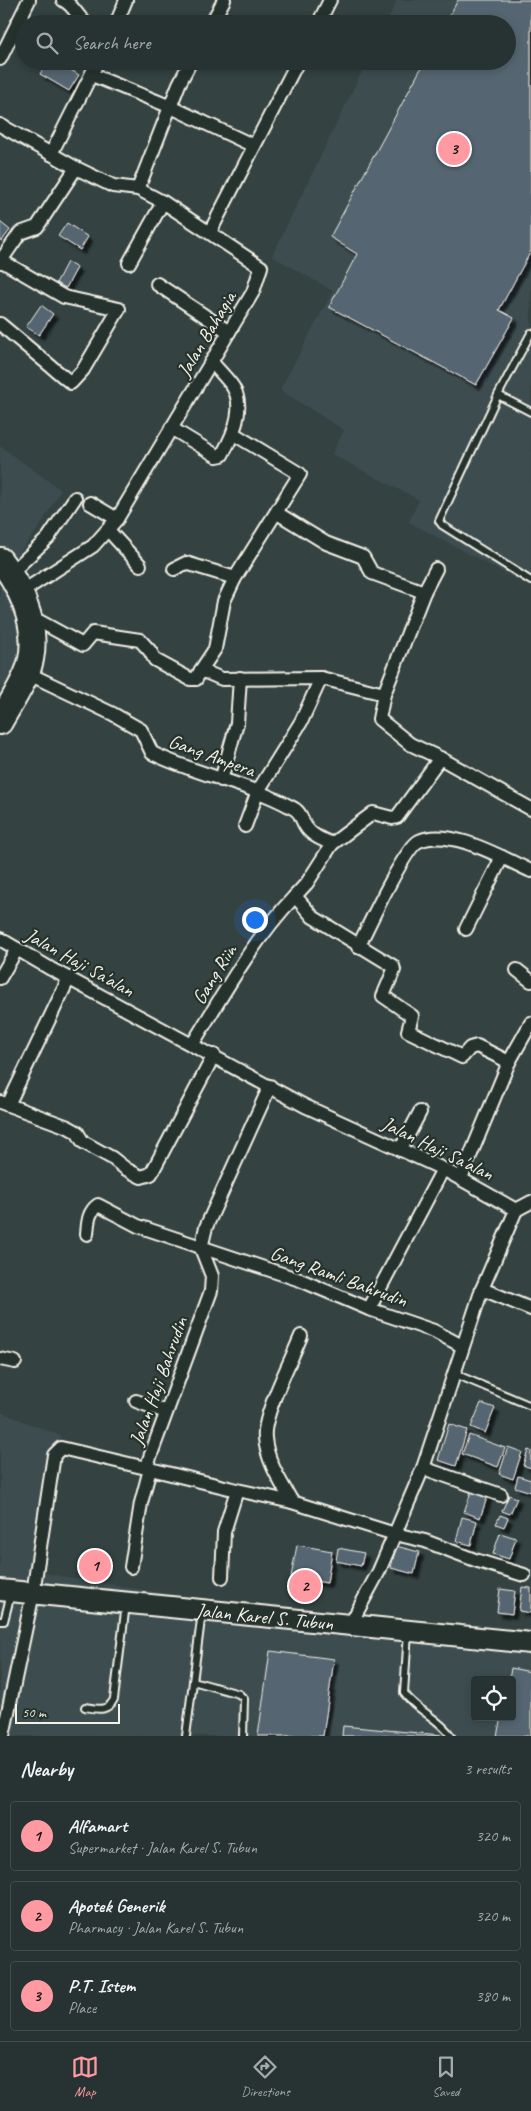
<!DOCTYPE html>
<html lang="en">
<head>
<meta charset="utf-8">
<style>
	:root { --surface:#273232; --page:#2f3a3a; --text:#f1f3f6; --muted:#a4aaac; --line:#434d4d; --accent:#ff9aa2 }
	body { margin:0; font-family:Caveat,sans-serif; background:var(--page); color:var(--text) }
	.controls { position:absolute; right:15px; bottom:15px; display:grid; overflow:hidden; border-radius:5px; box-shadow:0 2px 8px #0003 }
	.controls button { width:45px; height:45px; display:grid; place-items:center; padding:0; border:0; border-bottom:1px solid var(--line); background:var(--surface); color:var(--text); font:25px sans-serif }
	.scale { position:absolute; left:15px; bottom:12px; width:105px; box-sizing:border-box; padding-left:5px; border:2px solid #f4f1e8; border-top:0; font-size:14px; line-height:18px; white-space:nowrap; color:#f4f1e8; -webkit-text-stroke:4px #26332d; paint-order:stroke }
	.you { position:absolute; left:254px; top:919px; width:18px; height:18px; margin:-12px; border:4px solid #fff; border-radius:50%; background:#1a73e8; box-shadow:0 0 0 8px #1a73e833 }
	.badge { display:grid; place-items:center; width:32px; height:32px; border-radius:50%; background:var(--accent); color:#111; font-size:16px; font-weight:700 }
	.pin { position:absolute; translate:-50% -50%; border:2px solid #fff; box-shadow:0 1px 5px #0006 }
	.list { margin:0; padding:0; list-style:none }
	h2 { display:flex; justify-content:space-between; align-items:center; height:65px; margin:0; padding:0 20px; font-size:21px }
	h2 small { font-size:16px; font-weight:400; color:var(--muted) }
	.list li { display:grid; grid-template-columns:32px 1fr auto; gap:15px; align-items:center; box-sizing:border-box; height:70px; margin:0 10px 10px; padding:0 10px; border:1px solid var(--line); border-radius:5px }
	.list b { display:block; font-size:19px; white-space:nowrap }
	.list p { margin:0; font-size:16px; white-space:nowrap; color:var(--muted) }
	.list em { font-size:16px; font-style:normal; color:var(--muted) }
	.icon { flex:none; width:28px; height:28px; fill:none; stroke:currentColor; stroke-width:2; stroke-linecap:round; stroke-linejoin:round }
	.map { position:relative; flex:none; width:531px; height:1736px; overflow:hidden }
	.search { position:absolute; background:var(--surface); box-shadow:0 2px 8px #0003; left:15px; right:15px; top:15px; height:55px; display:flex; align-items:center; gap:12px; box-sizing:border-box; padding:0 18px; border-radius:28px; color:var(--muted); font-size:19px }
	.sheet { height:305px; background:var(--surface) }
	nav { display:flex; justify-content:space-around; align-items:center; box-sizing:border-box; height:70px; border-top:1px solid var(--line); background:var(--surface); font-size:14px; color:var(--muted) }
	nav a { display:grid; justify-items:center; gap:2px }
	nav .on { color:var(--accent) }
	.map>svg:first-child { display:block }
</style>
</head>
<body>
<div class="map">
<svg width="531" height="1736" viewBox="0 0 531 1736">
	<defs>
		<filter id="shadow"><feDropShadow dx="4.5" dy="4.5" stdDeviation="1" flood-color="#0009"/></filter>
	</defs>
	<rect width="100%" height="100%" fill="#344242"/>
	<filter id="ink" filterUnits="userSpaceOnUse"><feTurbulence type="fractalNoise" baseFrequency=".02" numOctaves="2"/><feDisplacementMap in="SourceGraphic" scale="10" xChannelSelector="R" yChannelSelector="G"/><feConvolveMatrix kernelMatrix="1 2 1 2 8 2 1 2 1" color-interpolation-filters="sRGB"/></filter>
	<g filter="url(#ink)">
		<!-- built -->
		<g fill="#3e4d50" fill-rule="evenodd">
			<path d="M397 0H531V587L409 522 419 500 332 454 344 430 280 390 333 291 272 256 367 61H507V24H386Z"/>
			<path d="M0 446 61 490 40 526 0 577Z"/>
			<path d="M0 586 10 601 24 654 0 701Z"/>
			<path d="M0 1412 61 1436 37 1572 173 1595 531 1632V1736H0ZM475 1680H512V1717H475Z"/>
		</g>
		<!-- building -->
		<g fill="#556672" stroke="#f4f1e8" filter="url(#shadow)">
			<path d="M458 0H531V251L499 310 514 318 476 385 329 307 357 254 330 237 425 61H507V24H445Z"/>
			<path d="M48 61H56L79 75 69 91 40 74Z"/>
			<path d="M0 222 10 230 2 241 0 240Z"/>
			<path d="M67 223 88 237 80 250 58 236Z"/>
			<path d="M67 262 77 268 66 288 56 283Z"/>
			<path d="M41 305 53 314 39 335 26 327Z"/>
			<path d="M481 1403 495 1408 485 1433 471 1427Z"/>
			<path d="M449 1424 467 1430 456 1466 438 1460Z"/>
			<path d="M469 1435 505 1448 498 1467 462 1454Z"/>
			<path d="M508 1447 522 1452 513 1479 499 1474Z"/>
			<path d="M528 1450 531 1451V1468L523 1465Z"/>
			<path d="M518 1476 531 1480V1492L515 1487Z"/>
			<path d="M472 1489 488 1495 480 1518 464 1512Z"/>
			<path d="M509 1495 517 1498 510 1514 502 1511Z"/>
			<path d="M500 1515 508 1518 504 1527 496 1524Z"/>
			<path d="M462 1517 477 1521 471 1545 456 1541Z"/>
			<path d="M500 1533 516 1538 509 1559 493 1554Z"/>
			<path d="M297 1545 332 1551 327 1583 291 1577Z"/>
			<path d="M396 1546 419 1552 414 1574 391 1568Z"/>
			<path d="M338 1548 364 1553 361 1566 336 1561Z"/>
			<path d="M522 1587 531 1588V1613L519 1611Z"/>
			<path d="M500 1589 515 1591 512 1614 497 1612Z"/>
			<path d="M270 1651 334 1659 323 1736H258Z"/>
			<path d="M511 1668 531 1672V1736H497L501 1717H512V1680H509Z"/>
			<path d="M343 1726 441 1735V1736H342Z"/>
		</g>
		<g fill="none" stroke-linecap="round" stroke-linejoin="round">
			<!-- lane casing -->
			<g stroke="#f4f1e8" stroke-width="10">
				<g id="lane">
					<path d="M531 333 498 395 531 412"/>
					<path d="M498 395 439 521 442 525 531 581"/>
					<path d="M455 1374 531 1406"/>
					<path d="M0 1621H4L11 1594"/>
					<path d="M408 1632 404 1693C418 1712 438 1717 451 1736"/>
					<path d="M193 1681 239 1694 244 1699 243 1736"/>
					<path d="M85 1707C97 1709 108 1712 114 1699L126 1604"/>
					<path d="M186 1736 202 1612"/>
				</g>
			</g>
			<!-- street casing -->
			<g stroke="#f4f1e8" stroke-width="16">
				<g id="street">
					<path d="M63 0C75 6 76 16 87 24"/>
					<path d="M116 24 126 0"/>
					<path d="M211 24 224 0"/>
					<path d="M318 24 330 0"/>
					<path d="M0 59 29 0"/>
					<path d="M92 75 171 107 254 146"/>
					<path d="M0 125 76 168 113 186 138 189 163 202 261 267 253 292 117 519 93 546 20 593"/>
					<path d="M51 154 98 61"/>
					<path d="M138 189 179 84 191 61"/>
					<path d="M210 232 298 61"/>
					<path d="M0 262 20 233 37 227 76 168"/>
					<path d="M129 263 163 202"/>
					<path d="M157 284 229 332"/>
					<path d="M0 324 71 383 83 370 119 309 64 297 2 261"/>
					<path d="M171 428 217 456 222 455C233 436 246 408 233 387 227 378 218 370 212 362"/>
					<path d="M234 434 300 474 235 578 224 601 215 649 201 670 222 679 321 678 384 694"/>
					<path d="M90 503 117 519"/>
					<path d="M277 513 326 543 363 557 372 573 424 592 384 694 379 719 410 744 440 758 531 809"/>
					<path d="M108 530 140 565"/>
					<path d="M174 569 186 563 235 578"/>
					<path d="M11 573 48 538 75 498"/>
					<path d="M424 592 436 569"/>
					<path d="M28 615 83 645 93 633 140 640 150 651 155 660 190 679H196L201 670"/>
					<path d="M27 673 113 714 141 730 152 753C197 775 247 783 291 807 302 812 300 818 306 827 312 836 323 840 332 844"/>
					<path d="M221 780 237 723 240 678"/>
					<path d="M245 826 258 791 301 722 321 678"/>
					<path d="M295 896 307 883 332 844 373 813 392 818 397 817 440 758"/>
					<path d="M466 929 502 857"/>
					<path d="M0 939 51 969 305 1106 443 1169 516 1210"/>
					<path d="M358 947C367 929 405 847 419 841 451 827 502 858 531 871"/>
					<path d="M517 970 531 981"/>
					<path d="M0 978 17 949"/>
					<path d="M192 1045C224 993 253 940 295 896L313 917 393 966 394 970 383 996 412 1016 408 1031 462 1057 470 1048 477 1046 509 1062 461 1178"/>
					<path d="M509 1062 531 1023"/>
					<path d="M0 1102 68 1127 77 1132 83 1142 112 1158 126 1169 141 1177 151 1174 214 1055"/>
					<path d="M8 1105 69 978"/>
					<path d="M400 1150 420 1112"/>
					<path d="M516 1210 531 1202"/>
					<path d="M87 1234C88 1223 88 1212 98 1205L138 1226 300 1280 369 1309 434 1331 462 1346"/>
					<path d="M482 1289 531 1309"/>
					<path d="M369 1309 443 1169"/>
					<path d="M0 1359 15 1362"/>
					<path d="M136 1401 166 1412"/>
					<path d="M146 1468 237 1490"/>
					<path d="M423 1468 501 1495"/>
					<path d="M292 1502C281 1482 267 1462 265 1438 262 1416 292 1359 301 1336"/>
					<path d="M131 1567 141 1503 150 1469"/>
					<path d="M222 1577 224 1532 237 1490 292 1502 395 1534 425 1541 475 1560 524 1575"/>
					<path d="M350 1625 379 1571 423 1468 482 1289 516 1210"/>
					<path d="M3 1736 33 1593 54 1455 61 1448 146 1468 211 1291 212 1276 201 1248 206 1227 270 1086"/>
				</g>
			</g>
			<!-- primary casing -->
			<g stroke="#f4f1e8" stroke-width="24">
				<g id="primary">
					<path id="s1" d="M0 1590 531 1643"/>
				</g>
			</g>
			<!-- highway casing -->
			<g stroke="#f4f1e8" stroke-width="28">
				<path id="highway" d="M0 560C24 590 43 637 26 675 19 691 9 706 0 722"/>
			</g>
			<!-- lane -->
			<use href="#lane" stroke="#26332d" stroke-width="6"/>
			<!-- street -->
			<use href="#street" stroke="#26332d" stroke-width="12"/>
			<!-- primary -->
			<use href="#primary" stroke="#26332d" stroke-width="20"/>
			<!-- highway -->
			<use href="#highway" stroke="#26332d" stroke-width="24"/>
		</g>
	</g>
	<g text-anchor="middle" stroke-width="4.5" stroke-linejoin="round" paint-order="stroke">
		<!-- street labels -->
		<g font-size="20" fill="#f4f1e8" stroke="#26332d">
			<text transform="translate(206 334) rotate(-59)" y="7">Jalan Bahagia</text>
			<text transform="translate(212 755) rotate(20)" y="7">Gang Ampera</text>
			<text transform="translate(80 962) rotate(29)" y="7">Jalan Haji Sa'alan</text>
			<text transform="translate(214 974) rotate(-58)" y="7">Gang Riin</text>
			<text transform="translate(438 1148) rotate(26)" y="7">Jalan Haji Sa'alan</text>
			<text transform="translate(339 1276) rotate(20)" y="7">Gang Ramli Bahrudin</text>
			<text transform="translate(158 1381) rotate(-70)" y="7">Jalan Haji Bahrudin</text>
			<text dy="7" stroke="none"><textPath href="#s1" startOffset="266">Jalan Karel S. Tubun</textPath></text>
		</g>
	</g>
</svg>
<div class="controls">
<button><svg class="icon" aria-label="locate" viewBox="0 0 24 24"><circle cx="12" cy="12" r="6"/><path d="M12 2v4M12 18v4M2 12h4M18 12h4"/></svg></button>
</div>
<div class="scale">50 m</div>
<div class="you"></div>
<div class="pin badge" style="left:95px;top:1566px">1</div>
<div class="pin badge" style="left:305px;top:1586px">2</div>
<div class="pin badge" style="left:454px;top:149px">3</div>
<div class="search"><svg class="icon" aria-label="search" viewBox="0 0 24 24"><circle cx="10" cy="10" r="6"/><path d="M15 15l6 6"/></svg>Search here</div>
</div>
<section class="sheet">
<h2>Nearby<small>3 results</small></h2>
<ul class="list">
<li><span class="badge">1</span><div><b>Alfamart</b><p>Supermarket · Jalan Karel S. Tubun</p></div><em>320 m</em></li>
<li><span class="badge">2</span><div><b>Apotek Generik</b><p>Pharmacy · Jalan Karel S. Tubun</p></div><em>320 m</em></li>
<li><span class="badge">3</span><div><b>P.T. Istem</b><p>Place</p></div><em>380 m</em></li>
</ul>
</section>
<nav>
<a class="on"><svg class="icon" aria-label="map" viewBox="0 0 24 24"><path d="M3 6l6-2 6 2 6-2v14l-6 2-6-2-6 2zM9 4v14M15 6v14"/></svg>Map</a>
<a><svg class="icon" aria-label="directions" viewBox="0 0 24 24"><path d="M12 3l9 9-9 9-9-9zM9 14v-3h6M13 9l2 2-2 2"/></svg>Directions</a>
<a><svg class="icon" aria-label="saved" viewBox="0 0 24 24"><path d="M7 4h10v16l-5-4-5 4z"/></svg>Saved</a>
</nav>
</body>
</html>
